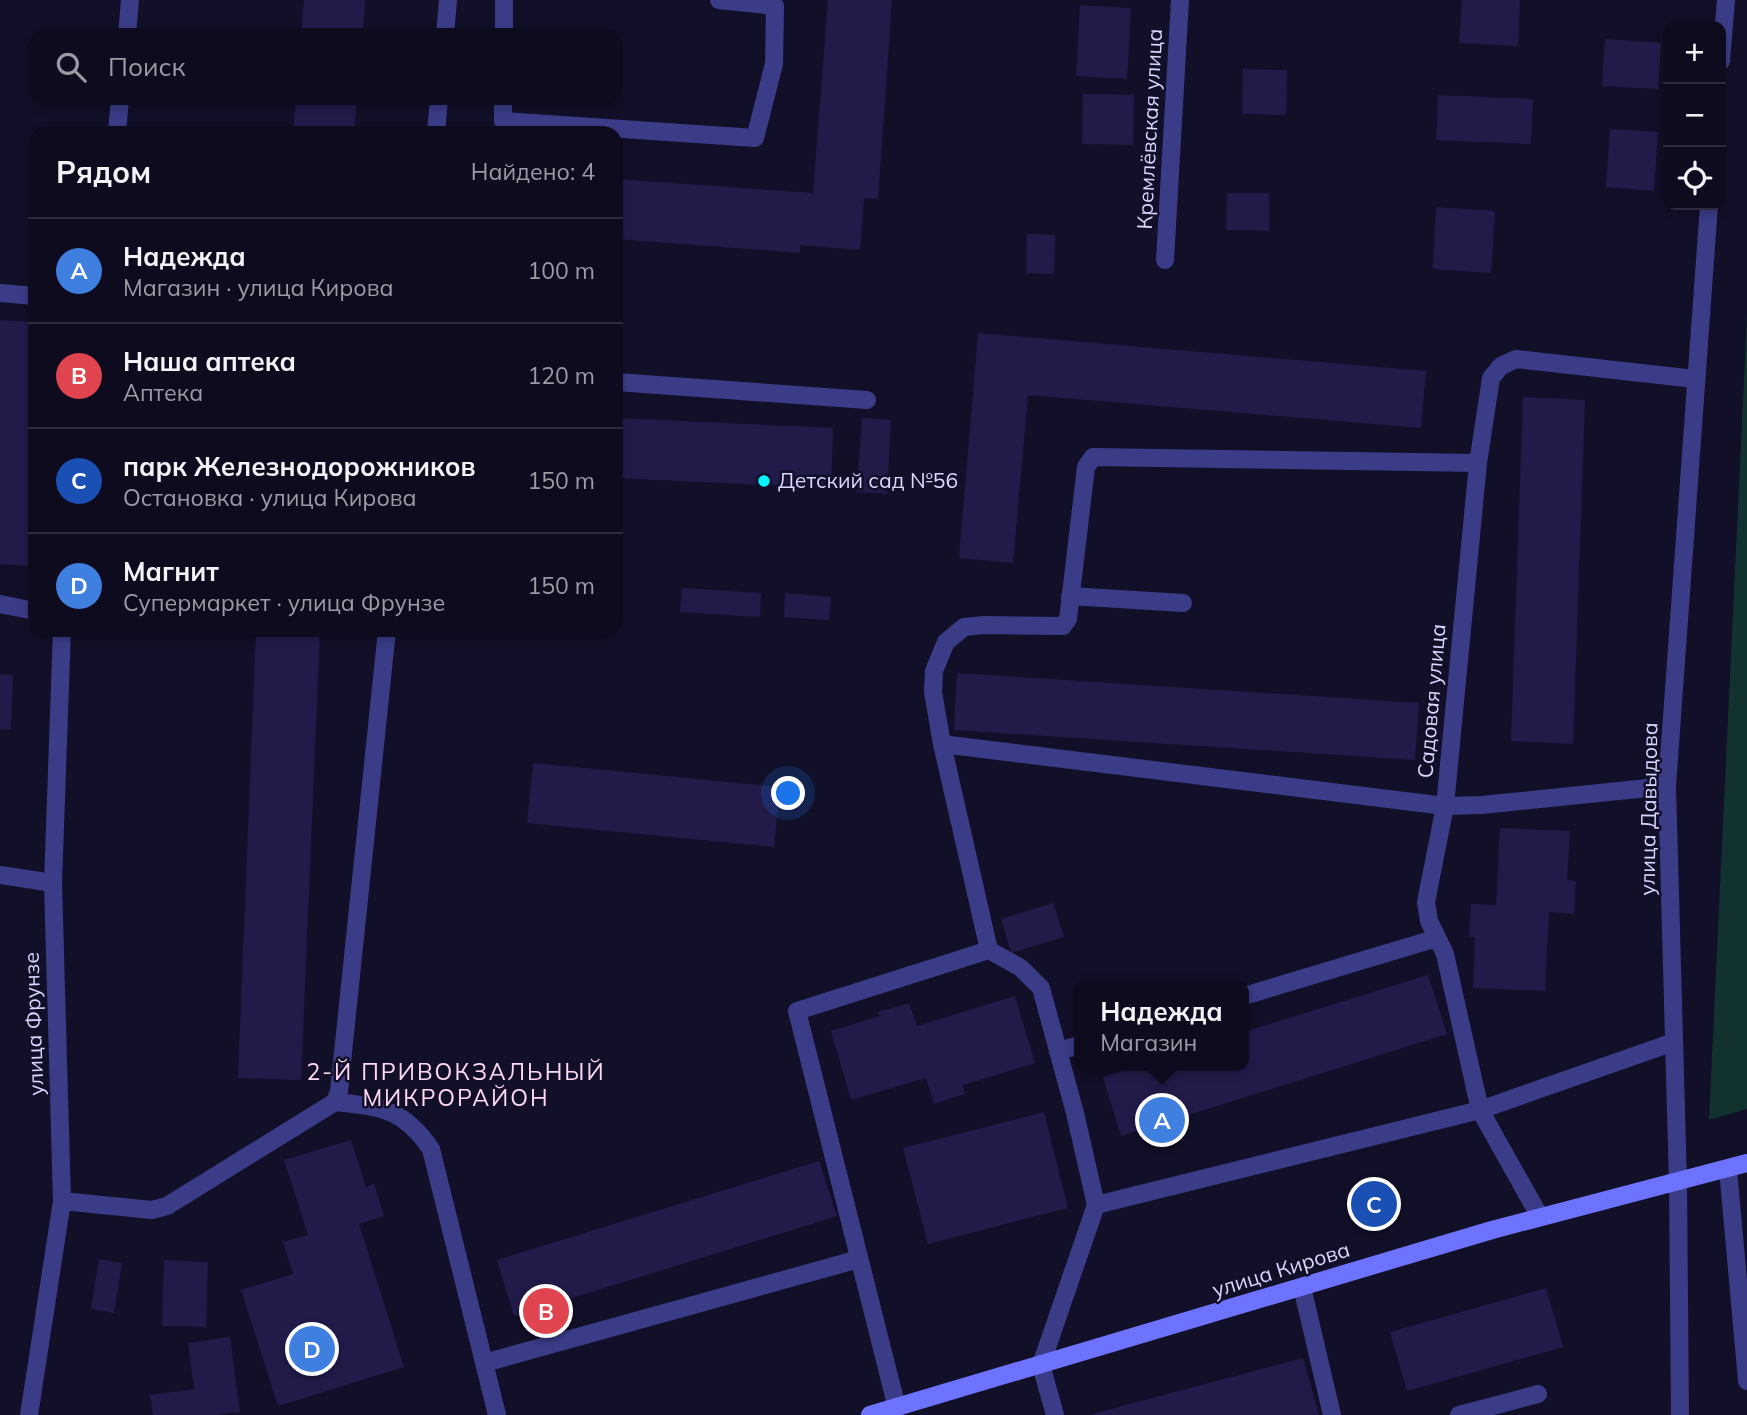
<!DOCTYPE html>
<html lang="ru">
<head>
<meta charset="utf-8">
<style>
	:root { --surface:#0e0b1e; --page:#1c192b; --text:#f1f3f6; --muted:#9b9ba4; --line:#2e2b3c; --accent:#03f6ff }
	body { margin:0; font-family:Mulish,sans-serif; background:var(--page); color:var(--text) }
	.controls { position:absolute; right:21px; top:21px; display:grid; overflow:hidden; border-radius:14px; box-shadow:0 4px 10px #0003 }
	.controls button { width:63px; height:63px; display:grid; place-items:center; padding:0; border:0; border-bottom:2px solid var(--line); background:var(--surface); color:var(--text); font:35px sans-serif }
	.you { position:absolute; left:789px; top:794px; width:24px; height:24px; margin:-18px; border:5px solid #fff; border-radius:50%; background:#1a73e8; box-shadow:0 0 0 10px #1a73e833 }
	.badge { display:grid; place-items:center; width:46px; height:46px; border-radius:50%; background:var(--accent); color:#fff; font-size:23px; font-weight:700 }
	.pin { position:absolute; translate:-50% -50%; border:4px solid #fff; box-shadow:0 2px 7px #0006 }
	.popup { position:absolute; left:1074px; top:980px; width:175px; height:91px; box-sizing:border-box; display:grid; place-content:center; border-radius:14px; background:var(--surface); filter:drop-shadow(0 2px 5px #0005); font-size:23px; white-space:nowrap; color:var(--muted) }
	.popup b { font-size:26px; color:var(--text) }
	.popup::after { content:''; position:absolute; left:50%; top:100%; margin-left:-14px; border:14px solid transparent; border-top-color:var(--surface) }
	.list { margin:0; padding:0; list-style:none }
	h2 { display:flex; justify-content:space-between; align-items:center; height:91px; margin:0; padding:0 28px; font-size:30px }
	h2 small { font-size:23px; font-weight:400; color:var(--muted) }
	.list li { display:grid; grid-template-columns:46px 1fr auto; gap:21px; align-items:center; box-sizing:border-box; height:105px; padding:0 28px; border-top:2px solid var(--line) }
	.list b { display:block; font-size:26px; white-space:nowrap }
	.list p { margin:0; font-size:23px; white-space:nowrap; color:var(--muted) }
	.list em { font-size:23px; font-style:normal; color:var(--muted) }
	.icon { flex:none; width:38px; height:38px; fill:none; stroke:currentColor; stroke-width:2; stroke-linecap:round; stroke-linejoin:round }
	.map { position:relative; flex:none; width:1747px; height:1415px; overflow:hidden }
	.search { position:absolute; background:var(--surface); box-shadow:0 4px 10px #0003; left:28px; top:28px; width:595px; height:77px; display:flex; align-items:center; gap:18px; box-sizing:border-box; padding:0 24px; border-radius:21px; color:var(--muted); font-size:26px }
	.panel { position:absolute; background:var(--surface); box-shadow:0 4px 10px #0003; left:28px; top:126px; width:595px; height:511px; border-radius:21px }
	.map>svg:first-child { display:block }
</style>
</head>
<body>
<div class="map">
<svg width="1747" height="1415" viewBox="0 0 1747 1415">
	<rect width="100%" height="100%" fill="#120f28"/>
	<!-- green -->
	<path fill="#12322f" d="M1747 316V1109L1709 1120Z"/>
	<!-- building -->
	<g fill="#221b4a">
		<path d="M304 0H365L363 35H301Z"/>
		<path d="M828 0H892L878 199 864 198 860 250 800 245V253L616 239V179L813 193Z"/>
		<path d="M1462 0H1520L1518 46 1459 43Z"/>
		<path d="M1080 5 1131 8 1127 79 1076 76Z"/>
		<path d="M1605 39 1661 43 1658 89 1602 86Z"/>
		<path d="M1243 69 1287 70 1286 115 1242 114Z"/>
		<path d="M1083 94 1134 95 1133 145 1082 144Z"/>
		<path d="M1438 95 1533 99 1531 144 1436 140Z"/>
		<path d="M296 98H357L354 133H293Z"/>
		<path d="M1610 129 1658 132 1654 191 1606 187Z"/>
		<path d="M1227 193H1269V231L1226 230Z"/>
		<path d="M1436 207 1495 211 1491 273 1433 269Z"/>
		<path d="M1027 234 1055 235 1054 274 1026 273Z"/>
		<path d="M0 320 35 322V431L29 566 0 564Z"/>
		<path d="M978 333 1426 371 1421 428 1028 395 1013 563 959 558Z"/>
		<path d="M1523 397 1585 400 1573 744 1511 741Z"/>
		<path d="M616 418 833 428 831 488 616 478Z"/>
		<path d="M862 418 891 420 887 494 857 492Z"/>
		<path d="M682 588 761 593 760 617 680 612Z"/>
		<path d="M785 593 831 597 829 620 784 617Z"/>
		<path d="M256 630H320L301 1080 238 1078Z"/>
		<path d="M957 673 1419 703 1415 760 954 730Z"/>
		<path d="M0 674 13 675 11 730 0 729Z"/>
		<path d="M533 763 780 787 774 847 527 823Z"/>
		<path d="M1500 828 1570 831 1567 880 1576 881 1574 914 1549 912 1545 991 1473 988 1475 937H1469L1471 904 1496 905Z"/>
		<path d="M1053 903 1064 937 1011 953 1001 919Z"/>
		<path d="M1428 975 1447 1034 1121 1136 1103 1077 1138 1066H1244V1032Z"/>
		<path d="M1015 996 1035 1063 963 1085 965 1094 934 1104 926 1078 851 1100 831 1031 880 1016 878 1012 909 1003 917 1026Z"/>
		<path d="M1044 1112 1068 1208 928 1244 903 1148Z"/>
		<path d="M351 1140 366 1187 374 1184 384 1216 359 1224 404 1367 278 1406 241 1290 293 1274 283 1242 308 1235 284 1160Z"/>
		<path d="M819 1161 837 1216 514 1316 497 1260Z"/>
		<path d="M99 1259 122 1263 114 1313 91 1309Z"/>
		<path d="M164 1260 208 1262 206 1327 162 1326Z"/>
		<path d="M1546 1288 1563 1347 1407 1391 1390 1332Z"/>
		<path d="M230 1337 240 1412 216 1415H153L150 1395 194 1389 188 1343Z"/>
		<path d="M1303 1358 1319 1415H1093L1092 1414Z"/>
	</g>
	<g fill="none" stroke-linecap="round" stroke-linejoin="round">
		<!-- lane -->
		<g stroke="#3a3c88" stroke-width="18">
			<path d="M445 35 448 0"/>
			<path d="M504 35V0"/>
			<path d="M503 98V121L755 138 774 64 775 6 719 0"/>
			<path d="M436 133 439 98"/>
			<path d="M0 293 35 296"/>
			<path d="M616 382 867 400"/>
			<path d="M1070 596 1183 603"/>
			<path d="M0 604 35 611"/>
			<path d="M942 744 1445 806 1482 805 1667 786"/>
			<path d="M0 875 53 883"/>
			<path d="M989 950 942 744 933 692 934 671 946 642 964 627 984 625 1063 626 1068 619 1086 467 1093 457 1478 463"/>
			<path d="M1244 996 1437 938"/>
			<path d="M1058 1051 1080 1045"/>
			<path d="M335 1102C381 1107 403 1108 431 1149L497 1415"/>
			<path d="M1728 1169 1747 1381"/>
			<path d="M62 1201 152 1210 167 1206 335 1102 339 1091 387 630"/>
			<path d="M1096 1205 1480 1110 1674 1042"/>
			<path d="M1302 1287 1332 1415"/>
			<path d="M484 1363 859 1259"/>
			<path d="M897 1408 797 1011 989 950 1021 968 1041 988 1075 1113 1096 1205 1041 1365 1055 1415"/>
			<path d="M1459 1415 1538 1394"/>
		</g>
		<!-- street -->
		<g stroke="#3a3c88" stroke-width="18">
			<path d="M127 35 130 0"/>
			<path d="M1721 61 1726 0"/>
			<path d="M117 133 120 98"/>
			<path d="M1165 260 1180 0"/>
			<path d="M1540 1217 1480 1110 1445 954 1429 921 1426 902 1445 806 1478 463 1491 378 1501 366 1516 359 1695 379"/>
			<path d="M29 1415 62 1201 53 883 62 630"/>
			<path d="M1680 1415 1678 1183 1667 786 1709 205"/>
		</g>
		<!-- secondary -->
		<path stroke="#6e73ff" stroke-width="18" d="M870 1415 1492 1230 1747 1163"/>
	</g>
	<!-- markers -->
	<circle fill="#03f6ff" stroke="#120f28" stroke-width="2.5" cx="764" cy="481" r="7"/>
	<g text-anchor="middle" stroke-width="5" stroke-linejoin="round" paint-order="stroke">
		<!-- street labels -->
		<g font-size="21" fill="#d9d7ff" stroke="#120f28">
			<text transform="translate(1150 129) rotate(-87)" y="7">Кремлёвская улица</text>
			<text transform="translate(1432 701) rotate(-85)" y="7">Садовая улица</text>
			<text transform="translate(1649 809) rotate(-89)" y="7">улица Давыдова</text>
			<text transform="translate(34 1024) rotate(-92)" y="7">улица Фрунзе</text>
			<text transform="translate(1281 1270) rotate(-17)" y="7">улица Кирова</text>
		</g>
		<!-- poi labels -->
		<g font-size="21" fill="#d9d7ff" stroke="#120f28" text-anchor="start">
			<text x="778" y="488">Детский сад №56</text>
		</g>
		<!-- neighbourhood labels -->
		<g font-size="23" letter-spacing="2" fill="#ffd9f3" stroke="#120f28">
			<text x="456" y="1080">2-Й ПРИВОКЗАЛЬНЫЙ<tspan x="456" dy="26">МИКРОРАЙОН</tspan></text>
		</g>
	</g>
</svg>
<div class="controls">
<button>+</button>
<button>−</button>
<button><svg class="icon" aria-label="locate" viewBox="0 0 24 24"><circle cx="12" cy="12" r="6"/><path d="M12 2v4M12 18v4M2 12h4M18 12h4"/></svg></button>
</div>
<div class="you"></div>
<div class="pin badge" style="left:1162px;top:1120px;background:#3f7fe0">A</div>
<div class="popup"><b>Надежда</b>Магазин</div>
<div class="pin badge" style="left:546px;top:1311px;background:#e0444e">B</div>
<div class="pin badge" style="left:1374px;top:1204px;background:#1a4fb4">C</div>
<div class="pin badge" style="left:312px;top:1349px;background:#3f7fe0">D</div>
<div class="search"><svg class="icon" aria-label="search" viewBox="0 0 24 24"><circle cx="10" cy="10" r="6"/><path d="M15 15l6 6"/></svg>Поиск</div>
<section class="panel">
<h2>Рядом<small>Найдено: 4</small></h2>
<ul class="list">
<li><span class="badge" style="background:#3f7fe0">A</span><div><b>Надежда</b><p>Магазин · улица Кирова</p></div><em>100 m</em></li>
<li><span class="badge" style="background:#e0444e">B</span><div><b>Наша аптека</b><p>Аптека</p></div><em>120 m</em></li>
<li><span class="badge" style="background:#1a4fb4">C</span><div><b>парк Железнодорожников</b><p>Остановка · улица Кирова</p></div><em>150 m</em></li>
<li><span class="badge" style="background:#3f7fe0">D</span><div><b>Магнит</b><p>Супермаркет · улица Фрунзе</p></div><em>150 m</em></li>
</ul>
</section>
</div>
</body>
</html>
